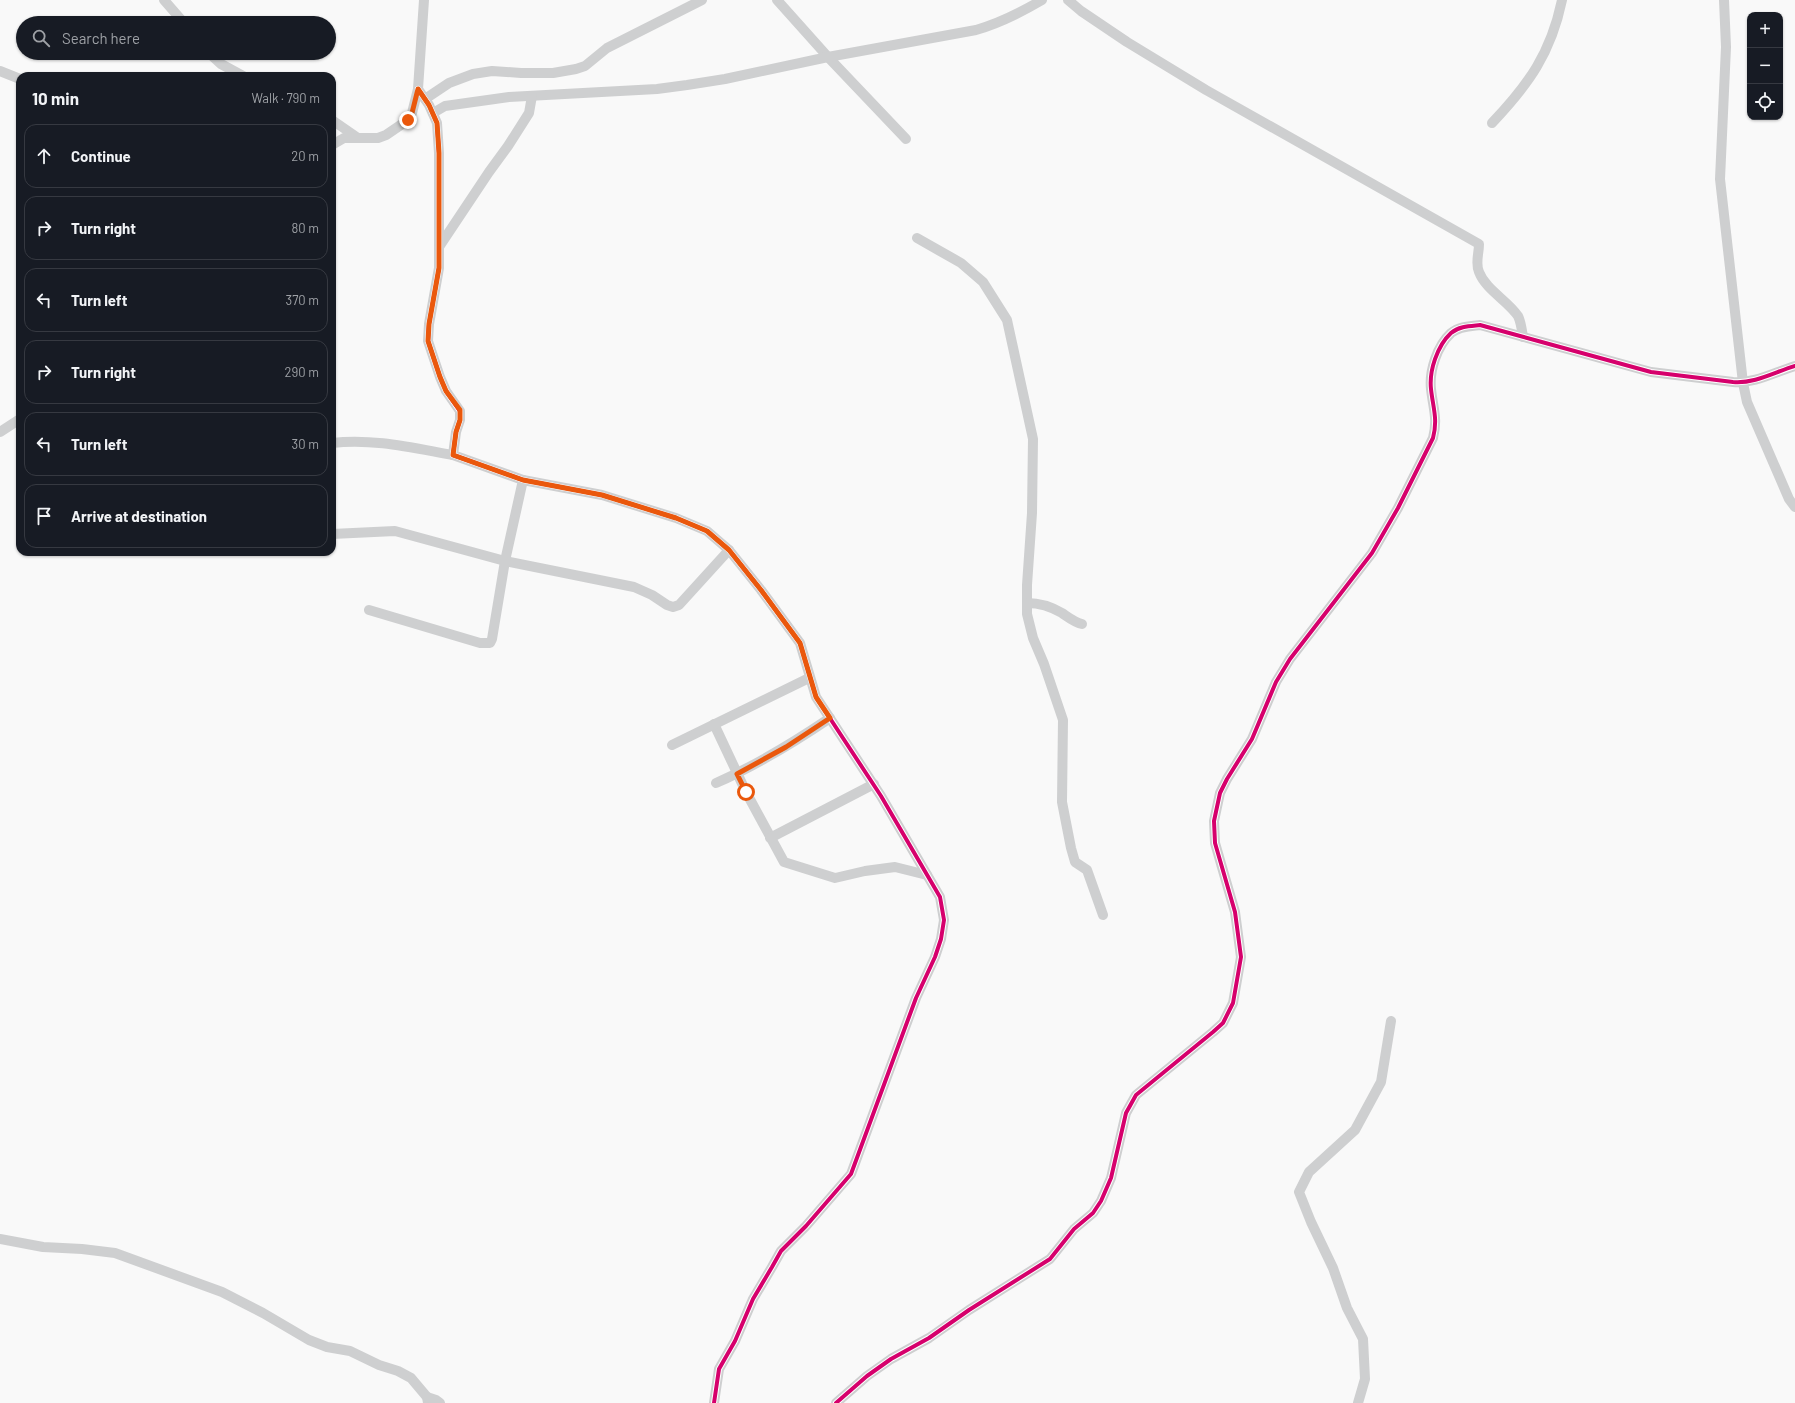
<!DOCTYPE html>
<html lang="en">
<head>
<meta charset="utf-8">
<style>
	:root { --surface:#171b24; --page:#242831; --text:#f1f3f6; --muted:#9ea1a6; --line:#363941 }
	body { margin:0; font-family:Barlow,sans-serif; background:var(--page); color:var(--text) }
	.controls { position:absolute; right:12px; top:12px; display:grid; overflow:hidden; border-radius:8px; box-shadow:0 1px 3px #0004 }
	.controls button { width:36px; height:36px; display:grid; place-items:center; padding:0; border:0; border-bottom:1px solid var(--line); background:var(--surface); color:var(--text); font:20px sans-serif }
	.stop { position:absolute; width:12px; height:12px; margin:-9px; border:3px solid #ea580c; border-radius:50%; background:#fff }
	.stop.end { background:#ea580c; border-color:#fff; box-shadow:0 1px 4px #0008 }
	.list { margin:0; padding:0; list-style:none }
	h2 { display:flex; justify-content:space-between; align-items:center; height:52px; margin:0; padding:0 16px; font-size:17px }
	h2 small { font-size:13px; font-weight:400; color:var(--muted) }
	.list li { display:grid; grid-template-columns:26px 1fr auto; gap:12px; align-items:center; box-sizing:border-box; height:64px; margin:0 8px 8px; padding:0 8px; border:1px solid var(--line); border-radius:12px }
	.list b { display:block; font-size:15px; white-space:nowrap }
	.list em { font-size:13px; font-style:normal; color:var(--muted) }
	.icon { flex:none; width:22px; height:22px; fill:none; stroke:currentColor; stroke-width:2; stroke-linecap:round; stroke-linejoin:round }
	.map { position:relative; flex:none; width:1795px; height:1403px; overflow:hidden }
	.search { position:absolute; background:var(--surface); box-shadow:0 1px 3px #0004; left:16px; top:16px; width:320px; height:44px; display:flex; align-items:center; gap:10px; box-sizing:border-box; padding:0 14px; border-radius:22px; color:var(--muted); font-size:15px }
	.panel { position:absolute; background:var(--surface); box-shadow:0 1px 3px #0004; left:16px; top:72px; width:320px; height:484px; border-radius:12px }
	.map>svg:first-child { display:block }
</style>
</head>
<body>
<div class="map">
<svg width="1795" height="1403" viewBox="0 0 1795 1403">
	<rect width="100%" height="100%" fill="#f9f9f9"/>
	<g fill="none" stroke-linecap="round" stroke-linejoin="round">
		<!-- minor -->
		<g stroke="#cecfd0" stroke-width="10">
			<path d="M164 0 184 23"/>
			<path d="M777 0 828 57 906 139"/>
			<path d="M1068 0 1081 11 1127 42 1206 90 1479 244C1479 254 1475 263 1479 272 1486 290 1507 300 1518 316 1521 322 1522 331 1523 337"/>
			<path d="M1724 0 1726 47 1720 179 1743 383 1747 402 1789 499 1795 507"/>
			<path d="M209 53 221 64 243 76"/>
			<path d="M0 71 20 79"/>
			<path d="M418 89 429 105 437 123 439 153V268L429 324 428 341 440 377 446 391 460 411V420L456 432 453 455 523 480 602 495 676 518 707 531 729 550 761 590 800 643 816 697 881 796 940 897 944 920 941 939 935 957 916 998 851 1174 806 1226 781 1251 772 1267 753 1299 735 1341 719 1369 714 1403"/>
			<path d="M425 99 449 83 473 74 492 71 521 73H553L576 69 585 66 607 48 702 0"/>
			<path d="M433 113 445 106 509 97 657 89 687 85 725 79 828 57 976 30C1000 23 1020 13 1042 0"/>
			<path d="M332 120 358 138"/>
			<path d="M1492 123C1529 84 1551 53 1562 0"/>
			<path d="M332 145 344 138H378L386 135 408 120 412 113 418 89 424 0"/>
			<path d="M917 238 961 263 983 282 1007 320 1033 439 1032 513 1027 585V614L1033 638 1044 664 1063 720 1062 802 1071 848 1075 862 1087 870 1103 915"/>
			<path d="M439 247 489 172 508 146 529 113 532 96"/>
			<path d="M0 432 20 419"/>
			<path d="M332 443C373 438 413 448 453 455"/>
			<path d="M332 534 395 531 505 561 634 587 652 595 667 605 673 607 679 605 729 550"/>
			<path d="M1027 603C1040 603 1050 606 1062 613 1068 617 1074 622 1082 624"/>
			<path d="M369 610 480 643H490L492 639 505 561 523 480"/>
			<path d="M714 724 746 792 784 862 835 878 865 871 895 867 927 875"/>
			<path d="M672 745 809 678"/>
			<path d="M716 783C757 765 793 743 830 718"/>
			<path d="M770 838 874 784"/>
			<path d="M0 1239 43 1247 82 1249 115 1253 222 1292 263 1313 309 1340 327 1347 350 1351 379 1365 398 1371 411 1378 427 1397 428 1403"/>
			<path d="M427 1397 436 1400 440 1403"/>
			<path d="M836 1403 867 1376 891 1359 929 1338 969 1310 1050 1259 1074 1229 1093 1213 1101 1201 1111 1178 1126 1113 1136 1095 1213 1032 1223 1023 1233 1003 1241 957 1235 912 1215 843 1214 821 1220 793 1227 779 1252 739 1276 682 1290 659 1372 553 1398 508 1433 438C1438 419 1433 408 1431 389 1429 371 1437 346 1451 333 1459 326 1471 326 1480 325L1651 372 1733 382C1754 384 1775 372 1795 366"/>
			<path d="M1358 1403 1365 1379 1363 1339 1347 1308 1333 1268 1311 1222 1299 1192 1309 1172 1355 1130 1381 1082 1391 1021"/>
		</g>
		<!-- cycleway casing -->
		<g stroke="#fff" stroke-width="6">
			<g id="cycleway">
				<path d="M418 89 429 105 437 123 439 153V268L429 324 428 341 440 377 446 391 460 411V420L456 432 453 455 523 480 602 495 676 518 707 531 729 550 761 590 800 643 816 697 881 796 940 897 944 920 941 939 935 957 916 998 851 1174 806 1226 781 1251 772 1267 753 1299 735 1341 719 1369 714 1403"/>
				<path d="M836 1403 867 1376 891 1359 929 1338 969 1310 1050 1259 1074 1229 1093 1213 1101 1201 1111 1178 1126 1113 1136 1095 1213 1032 1223 1023 1233 1003 1241 957 1235 912 1215 843 1214 821 1220 793 1227 779 1252 739 1276 682 1290 659 1372 553 1398 508 1433 438C1438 419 1433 408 1431 389 1429 371 1437 346 1451 333 1459 326 1471 326 1480 325L1651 372 1733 382C1754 384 1775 372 1795 366"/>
			</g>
		</g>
		<!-- cycleway -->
		<use href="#cycleway" stroke="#d6006c" stroke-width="4"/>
	</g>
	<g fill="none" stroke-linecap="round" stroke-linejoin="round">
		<!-- route -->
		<path stroke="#ea580c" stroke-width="5" d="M408 120 412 113 418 89 429 105 437 123 439 153V268L429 324 428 341 440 377 446 391 460 410V420L456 432 453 455 523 480 602 495 676 518 707 531 729 550 761 590 800 643 816 697 830 718 786 747 737 774 746 792"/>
	</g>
</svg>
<div class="controls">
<button>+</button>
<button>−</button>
<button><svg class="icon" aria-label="locate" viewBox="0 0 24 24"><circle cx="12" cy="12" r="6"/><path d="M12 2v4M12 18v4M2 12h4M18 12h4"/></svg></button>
</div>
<div class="stop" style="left:746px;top:792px"></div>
<div class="stop end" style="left:408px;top:120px"></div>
<div class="search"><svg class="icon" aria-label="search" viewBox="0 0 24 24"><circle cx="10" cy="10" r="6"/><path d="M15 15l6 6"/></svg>Search here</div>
<section class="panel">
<h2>10 min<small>Walk · 790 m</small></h2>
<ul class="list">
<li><svg class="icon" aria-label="ahead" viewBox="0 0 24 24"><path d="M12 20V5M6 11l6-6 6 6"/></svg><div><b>Continue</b></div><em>20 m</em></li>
<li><svg class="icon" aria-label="right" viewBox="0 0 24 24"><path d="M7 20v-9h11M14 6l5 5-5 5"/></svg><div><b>Turn right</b></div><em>80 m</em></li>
<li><svg class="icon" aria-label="left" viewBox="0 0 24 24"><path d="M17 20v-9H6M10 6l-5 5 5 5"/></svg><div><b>Turn left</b></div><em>370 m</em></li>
<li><svg class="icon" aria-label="right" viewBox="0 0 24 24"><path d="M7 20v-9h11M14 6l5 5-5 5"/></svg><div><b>Turn right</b></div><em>290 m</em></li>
<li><svg class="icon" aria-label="left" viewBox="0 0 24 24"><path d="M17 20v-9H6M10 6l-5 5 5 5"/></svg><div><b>Turn left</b></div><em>30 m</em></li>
<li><svg class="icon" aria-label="arrive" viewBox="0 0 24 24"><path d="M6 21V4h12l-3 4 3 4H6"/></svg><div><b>Arrive at destination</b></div></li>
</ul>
</section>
</div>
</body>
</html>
